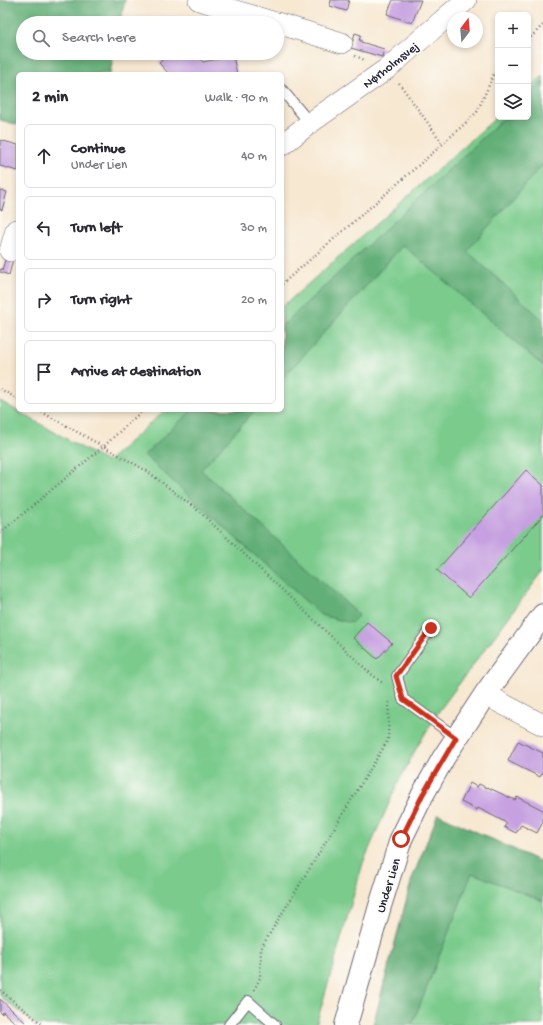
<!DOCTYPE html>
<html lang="en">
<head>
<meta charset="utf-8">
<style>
	:root { --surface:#fff; --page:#f7f7f7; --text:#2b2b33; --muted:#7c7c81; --line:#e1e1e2 }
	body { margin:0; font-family:"Gochi Hand",sans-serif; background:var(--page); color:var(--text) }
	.controls { position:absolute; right:12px; top:12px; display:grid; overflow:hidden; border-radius:6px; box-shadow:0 2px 6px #0003 }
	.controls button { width:36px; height:36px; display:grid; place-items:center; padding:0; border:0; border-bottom:1px solid var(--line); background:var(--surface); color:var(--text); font:20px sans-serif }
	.compass { position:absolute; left:447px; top:12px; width:36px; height:36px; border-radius:50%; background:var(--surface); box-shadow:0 2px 6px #0003; rotate:16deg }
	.stop { position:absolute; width:12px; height:12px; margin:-9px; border:3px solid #c8321e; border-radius:50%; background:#fff }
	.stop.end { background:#c8321e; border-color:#fff; box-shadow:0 1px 4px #0008 }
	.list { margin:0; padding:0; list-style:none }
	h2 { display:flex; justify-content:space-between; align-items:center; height:52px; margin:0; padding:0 16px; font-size:17px }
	h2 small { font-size:13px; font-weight:400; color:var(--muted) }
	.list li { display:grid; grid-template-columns:26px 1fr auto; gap:12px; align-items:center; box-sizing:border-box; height:64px; margin:0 8px 8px; padding:0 8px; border:1px solid var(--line); border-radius:6px }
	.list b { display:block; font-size:15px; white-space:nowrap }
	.list p { margin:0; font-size:13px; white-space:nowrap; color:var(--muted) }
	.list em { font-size:13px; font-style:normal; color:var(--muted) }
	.icon { flex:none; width:22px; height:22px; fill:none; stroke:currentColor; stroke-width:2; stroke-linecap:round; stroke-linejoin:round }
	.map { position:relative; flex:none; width:543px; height:1025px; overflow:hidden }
	.search { position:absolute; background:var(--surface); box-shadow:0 2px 6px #0003; left:16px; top:16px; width:268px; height:44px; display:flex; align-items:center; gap:10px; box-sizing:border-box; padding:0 14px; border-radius:22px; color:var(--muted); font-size:15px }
	.panel { position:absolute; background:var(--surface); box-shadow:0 2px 6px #0003; left:16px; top:72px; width:268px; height:340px; border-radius:6px }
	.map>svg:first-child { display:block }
</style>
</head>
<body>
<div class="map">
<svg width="543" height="1025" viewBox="0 0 543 1025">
	<rect width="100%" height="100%" fill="#fdfcf7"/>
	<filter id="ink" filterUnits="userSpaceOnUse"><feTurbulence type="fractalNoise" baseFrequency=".025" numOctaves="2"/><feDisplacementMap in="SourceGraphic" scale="8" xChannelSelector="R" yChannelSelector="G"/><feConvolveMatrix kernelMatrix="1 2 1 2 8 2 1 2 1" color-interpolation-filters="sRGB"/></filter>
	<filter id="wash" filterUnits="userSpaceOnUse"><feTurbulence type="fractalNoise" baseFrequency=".012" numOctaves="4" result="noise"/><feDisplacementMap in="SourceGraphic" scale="16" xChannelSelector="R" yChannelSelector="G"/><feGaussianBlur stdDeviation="0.9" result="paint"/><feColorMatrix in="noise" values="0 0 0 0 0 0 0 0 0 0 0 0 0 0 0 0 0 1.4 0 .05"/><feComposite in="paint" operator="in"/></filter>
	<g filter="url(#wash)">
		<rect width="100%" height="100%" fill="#f7e8d2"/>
		<!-- green -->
		<g fill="#7acb8c" stroke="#4e7664">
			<path d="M543 76V571L439 711 417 747 396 787 363 863 316 1025H36L0 996V401L107 462 165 410H282V307L498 116 528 117V90Z"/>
			<path d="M438 814 543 863V1025H373L412 879Z"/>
		</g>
		<!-- forest -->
		<g fill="#63af78" stroke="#42685a">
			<path d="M0 0H125L120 23H23V53H114L110 74H18V125L0 120Z"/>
			<path d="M543 82V164L467 251 543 320V366L403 245 282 379V326L505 117H528V96Z"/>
			<path d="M192 410H255L201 470 359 615 351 623 321 615 144 455Z"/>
			<path d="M438 814 543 863V901L472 873 412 1025H373L412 879Z"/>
		</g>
		<g id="blocks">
			<!-- building -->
			<g fill="#c6a0e0">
				<path d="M331 0H349L346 11 330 6Z"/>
				<path d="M393 0H421L412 23 387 14Z"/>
				<path d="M355 33 361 35 359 40H361V42L384 49 382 57 351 48Z"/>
				<path d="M170 53H194L203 62 233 56 237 74H169L159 63Z"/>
				<path d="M0 140 18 145V171L0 166Z"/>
				<path d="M0 190 7 192 2 210 0 209Z"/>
				<path d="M6 257 13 259 9 275 0 272V269L2 270Z"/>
				<path d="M526 470 543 485V515L469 598 437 570Z"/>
				<path d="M367 622 392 643 377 659 353 638Z"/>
				<path d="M518 741 543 753V772L540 777 508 761Z"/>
				<path d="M470 783 477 787 479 784 487 788V787L515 800 517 797 543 810V822L537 833 521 825 516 833 504 827 507 823 478 808 477 810 461 802Z"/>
				<path d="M0 999 26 1023 25 1025H18L3 1012 2 1014 0 1012Z"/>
			</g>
		</g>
	</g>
	<g filter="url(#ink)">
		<use href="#blocks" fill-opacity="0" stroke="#6d6770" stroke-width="1"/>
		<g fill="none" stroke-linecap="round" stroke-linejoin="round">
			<!-- service casing -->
			<g stroke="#6d6770" stroke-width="12">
				<g id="service">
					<path d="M282 90 310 123"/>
					<path d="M431 628 397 676 403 699 457 738"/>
					<path d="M229 1025 248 1001 275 1025"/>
				</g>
			</g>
			<!-- minor casing -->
			<g stroke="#6d6770" stroke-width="22">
				<g id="minor">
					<path d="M199 0 276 23"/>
					<path d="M277 23 342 43"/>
					<path d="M282 145 310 123 388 68 466 0"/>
					<path d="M10 251 16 230"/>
					<path d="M486 693 499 702 543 725"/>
				</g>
			</g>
			<!-- tertiary casing -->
			<g stroke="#6d6770" stroke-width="24">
				<path id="tertiary" d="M346 1025 380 906 401 839 423 794 444 757 486 693 543 615"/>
			</g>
			<!-- path -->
			<g stroke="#6d6770" stroke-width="2.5" stroke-dasharray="1 3" stroke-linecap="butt">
				<path d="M528 40 543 25"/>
				<path d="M355 56 365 60"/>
				<path d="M399 83 443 144"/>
				<path d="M282 284 443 144 477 112 494 74 498 70"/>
				<path d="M0 389 18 399"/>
				<path d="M38 410 147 471 200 512 370 673 384 684"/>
				<path d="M0 533 104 446 143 410"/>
				<path d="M0 990 43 1025"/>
				<path d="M254 990 260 978 261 948 388 740 389 702"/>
			</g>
			<!-- service -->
			<use href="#service" stroke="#fff" stroke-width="10"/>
			<!-- minor -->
			<use href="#minor" stroke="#fff" stroke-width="21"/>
			<!-- tertiary -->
			<use href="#tertiary" stroke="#fff" stroke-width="22"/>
		</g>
	</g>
	<g fill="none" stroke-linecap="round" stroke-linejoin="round" filter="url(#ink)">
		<!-- route -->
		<path stroke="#c8321e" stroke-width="5" d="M401 839 423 794 456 738 403 699 396 676 431 628"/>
	</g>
	<g text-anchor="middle" stroke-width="4" stroke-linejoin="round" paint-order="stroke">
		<!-- street labels -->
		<g font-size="13" fill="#22223b" stroke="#fdfcf7">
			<text transform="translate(390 64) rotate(-38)" y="5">Nørholmsvej</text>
			<text transform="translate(387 885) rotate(-73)" y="5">Under Lien</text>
		</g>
	</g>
</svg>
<div class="controls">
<button>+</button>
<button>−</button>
<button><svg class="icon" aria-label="layers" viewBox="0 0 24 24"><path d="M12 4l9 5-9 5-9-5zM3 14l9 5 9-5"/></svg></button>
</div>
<svg class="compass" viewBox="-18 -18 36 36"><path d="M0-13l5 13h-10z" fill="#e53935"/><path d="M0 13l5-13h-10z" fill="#7c7c81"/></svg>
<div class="stop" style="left:401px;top:839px"></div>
<div class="stop end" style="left:431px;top:628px"></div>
<div class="search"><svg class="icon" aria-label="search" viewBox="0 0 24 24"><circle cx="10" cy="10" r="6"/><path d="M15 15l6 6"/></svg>Search here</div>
<section class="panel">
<h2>2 min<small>Walk · 90 m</small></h2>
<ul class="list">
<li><svg class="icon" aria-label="ahead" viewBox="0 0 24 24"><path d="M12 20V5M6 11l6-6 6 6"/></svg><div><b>Continue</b><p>Under Lien</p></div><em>40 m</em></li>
<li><svg class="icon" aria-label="left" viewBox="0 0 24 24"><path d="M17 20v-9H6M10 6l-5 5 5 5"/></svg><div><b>Turn left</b></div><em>30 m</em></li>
<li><svg class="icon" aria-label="right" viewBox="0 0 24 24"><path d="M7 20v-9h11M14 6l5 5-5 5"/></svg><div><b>Turn right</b></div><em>20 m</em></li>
<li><svg class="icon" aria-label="arrive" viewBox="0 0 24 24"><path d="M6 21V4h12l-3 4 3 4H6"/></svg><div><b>Arrive at destination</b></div></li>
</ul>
</section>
</div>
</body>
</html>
